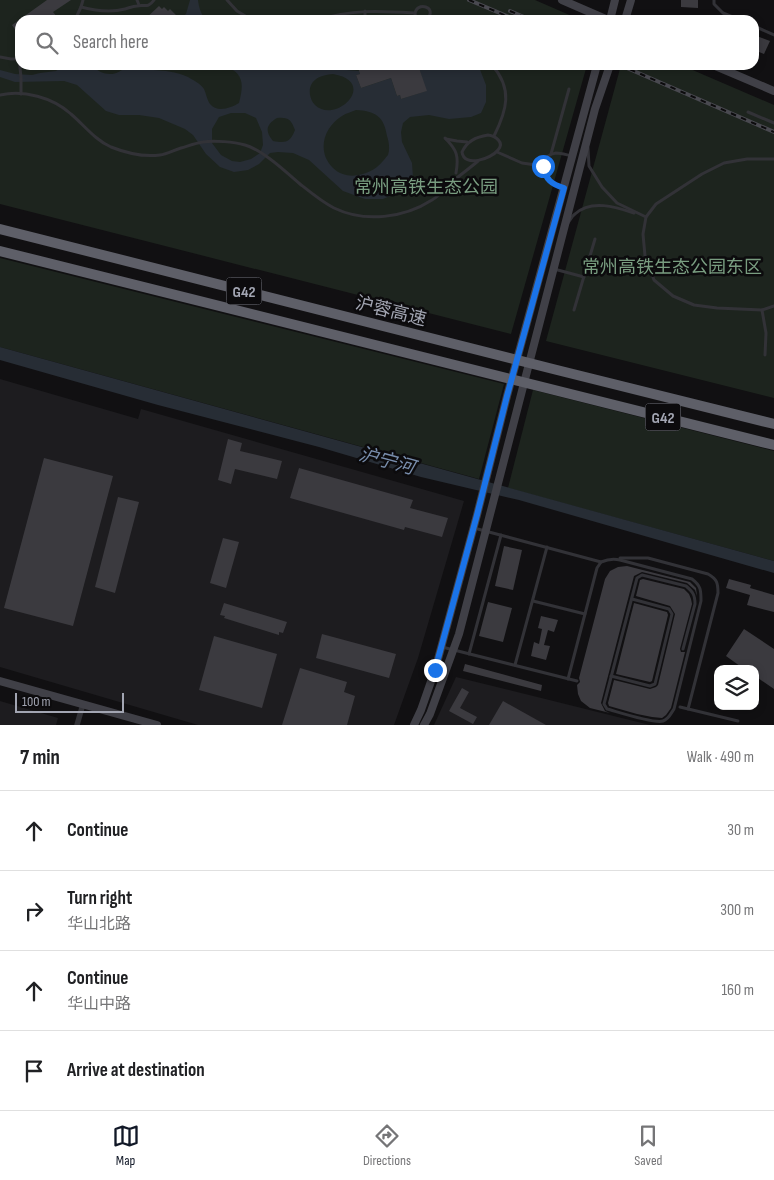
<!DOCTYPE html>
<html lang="en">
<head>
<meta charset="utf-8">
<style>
	:root { --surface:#fff; --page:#f2f2f2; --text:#202124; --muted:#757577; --line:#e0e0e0; --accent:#111827 }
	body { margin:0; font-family:"Sofia Sans Condensed","Noto Sans SC",sans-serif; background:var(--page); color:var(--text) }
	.controls { position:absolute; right:15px; bottom:15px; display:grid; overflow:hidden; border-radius:10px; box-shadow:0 2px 8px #0003 }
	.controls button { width:45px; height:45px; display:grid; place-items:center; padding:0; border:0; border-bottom:1px solid var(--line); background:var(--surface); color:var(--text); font:25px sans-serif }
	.scale { position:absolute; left:15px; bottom:12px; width:109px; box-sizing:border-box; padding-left:5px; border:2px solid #a2a5b2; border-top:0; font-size:14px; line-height:18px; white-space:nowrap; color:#a2a5b2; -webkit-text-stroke:4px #0c0b0d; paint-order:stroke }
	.stop { position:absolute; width:15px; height:15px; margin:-11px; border:4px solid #1a73e8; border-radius:50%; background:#fff }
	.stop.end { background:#1a73e8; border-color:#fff; box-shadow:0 1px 5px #0008 }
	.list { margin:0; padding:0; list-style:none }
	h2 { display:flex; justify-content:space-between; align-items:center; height:65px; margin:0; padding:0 20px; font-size:21px }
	h2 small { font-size:16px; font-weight:400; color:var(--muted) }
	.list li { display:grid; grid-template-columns:32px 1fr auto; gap:15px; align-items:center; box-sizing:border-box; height:80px; padding:0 20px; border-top:1px solid var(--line) }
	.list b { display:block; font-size:19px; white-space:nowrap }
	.list p { margin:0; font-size:16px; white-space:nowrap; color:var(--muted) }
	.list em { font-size:16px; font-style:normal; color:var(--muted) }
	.icon { flex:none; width:28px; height:28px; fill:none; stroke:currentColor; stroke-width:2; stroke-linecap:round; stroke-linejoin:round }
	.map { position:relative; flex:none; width:774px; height:725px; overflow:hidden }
	.search { position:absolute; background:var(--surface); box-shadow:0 2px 8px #0003; left:15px; right:15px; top:15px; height:55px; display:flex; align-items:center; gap:12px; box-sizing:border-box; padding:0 18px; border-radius:15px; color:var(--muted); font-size:19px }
	.sheet { height:385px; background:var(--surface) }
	nav { display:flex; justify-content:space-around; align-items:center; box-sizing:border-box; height:70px; border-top:1px solid var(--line); background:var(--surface); font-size:14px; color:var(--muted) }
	nav a { display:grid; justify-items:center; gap:2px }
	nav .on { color:var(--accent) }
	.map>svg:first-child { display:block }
</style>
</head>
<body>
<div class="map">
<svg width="774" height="725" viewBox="0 0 774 725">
	<rect width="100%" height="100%" fill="#111012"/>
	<!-- built -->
	<g fill="#1d1c1f">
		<path d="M0 379 138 419 141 409 464 501 418 658 394 725H198L0 667Z"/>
		<path d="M456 677 650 725H434Z"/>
		<path d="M0 701 58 718 56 725H0Z"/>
	</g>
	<!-- green -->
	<g fill="#1d241e">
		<path d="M0 0H535L581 20H20V65H587L511 334 0 204Z"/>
		<path d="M621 65H681L774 105V398L546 341Z"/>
		<path d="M0 258 504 384 479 479 0 347Z"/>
		<path d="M533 390 774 451V561L508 488Z"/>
	</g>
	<!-- water -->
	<g fill="#272d35" fill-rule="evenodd">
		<path d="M190 0H198C199 8 201 14 206 20H173L177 17 179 19 186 14Z"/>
		<path d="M64 65H91C102 76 117 78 127 65H143C150 71 157 70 166 71 173 72 182 74 188 77 193 80 201 84 204 89 206 93 207 100 210 104 217 113 231 108 239 103 244 83 244 73 223 65H253L260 66 276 65H334L347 70 359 71 360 74 356 75 361 88 391 78 397 96 400 95 401 99 426 91 418 65H477L479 67 486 85V102L481 113 471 117 449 119 429 115 410 117 403 123 401 132 402 142 412 163 413 178 402 191 383 199H365L343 191 309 160 293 153 278 152 270 153 259 164 248 170 234 172 220 167 206 154 193 135 185 129 159 118 139 115H119L106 111 77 85 64 81 15 82 0 77V70L15 74 32 75 40 73 56 71ZM333 74C379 82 336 125 315 105 312 102 311 99 310 95 308 80 320 75 333 74ZM356 110C375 111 384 116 387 136 389 142 390 149 388 155 387 156 384 160 383 161 372 175 347 182 333 168 316 151 324 127 342 116 346 113 352 112 356 110ZM231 113H245L256 118 262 132 263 145 260 153 251 159 240 162 232 161 221 155 212 143V129L219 117ZM277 118C289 117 291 120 295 130 290 143 285 143 273 141 264 130 267 124 277 118Z"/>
		<path d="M0 347 774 561V573L519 500 421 477 319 447 158 405 0 360Z"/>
	</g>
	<!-- building -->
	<g fill="#3b3a3f">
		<path d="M47 0H71L53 12 57 17 53 20H48L46 17 43 20H20V37L12 25Z"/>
		<path d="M681 0H698V8L681 7Z"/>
		<path d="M159 6 162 9 164 7 168 11 170 9 177 16 173 20H144Z"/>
		<path d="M754 35 770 41 764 54 754 50Z"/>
		<path d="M357 65H418L427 91 401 99 400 95 397 96 391 78 361 88 356 75 360 74Z"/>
		<path d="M228 439 242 443 240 451 282 461 277 479 235 469 231 484 218 480Z"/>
		<path d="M44 458 113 476 73 626 4 608Z"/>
		<path d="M299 468 413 500 410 508 448 518 442 537 405 527 404 530 290 498Z"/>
		<path d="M118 497 139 502 115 593 95 587Z"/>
		<path d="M223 538 239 542 226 588 210 583Z"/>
		<path d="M504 546 522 550 513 590 495 586Z"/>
		<path d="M627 566 690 582 696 588 697 596 695 590 687 583 642 572 634 576 601 703 605 711 610 713 590 708 581 701 578 694 577 685 580 682 579 678 605 579 610 571 618 567Z"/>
		<path d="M643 579 684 589 689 594 691 599 692 604 680 649 681 652H685L671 708 666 715 662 718 652 717 637 714 609 706 608 703 614 680 650 689 656 687 658 685 675 614 670 606 636 596 640 580Z"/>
		<path d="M729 579 751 585 750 588 774 595V612L747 605 750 595 726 588Z"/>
		<path d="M488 602 512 608 503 642 479 636Z"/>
		<path d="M224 603 287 622 283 633 279 632V635L224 618 225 616 220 615Z"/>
		<path d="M634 603 667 612 668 615 652 681 650 682 616 674Z"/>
		<path d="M541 616 558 620 554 632 548 630 544 645 550 646 546 660 531 656 534 642 539 644 542 629 538 628Z"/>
		<path d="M744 629 774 649V689L755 676V669H744L726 656Z"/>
		<path d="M322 634 396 654 389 678 316 658Z"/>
		<path d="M214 636 277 654 262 708 199 690Z"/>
		<path d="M465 664 542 685 541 691 463 671Z"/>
		<path d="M300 668 347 682 344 692 355 696 347 725H282Z"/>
		<path d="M462 688 469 692 460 708 477 717 473 724 449 711Z"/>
		<path d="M503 701 546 725H489Z"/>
	</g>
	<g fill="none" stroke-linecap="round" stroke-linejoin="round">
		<!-- lane -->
		<g stroke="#323237" stroke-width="3">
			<path d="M137 0 139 5"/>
			<path d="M227 0 237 11 252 20"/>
			<path d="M714 0V4L723 13 740 20"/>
			<path d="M81 7C96 11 110 13 125 9 129 8 133 6 137 6 144 4 148 9 154 0"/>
			<path d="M75 20 81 7 83 0"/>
			<path d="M319 20C349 9 383 11 414 13"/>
			<path d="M365 20V11"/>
			<path d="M419 20 415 15C415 0 440 7 426 20"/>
			<path d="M754 26 774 35"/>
			<path d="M0 57 11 59H19"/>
			<path d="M19 59 21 77V94"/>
			<path d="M492 65C513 89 507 110 494 136"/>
			<path d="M0 95C24 90 52 97 71 114 84 125 95 140 111 147 126 153 144 157 160 155 167 154 174 150 181 148 188 146 196 143 203 142 214 140 234 142 245 145 263 150 286 172 300 184 310 192 322 202 334 208 365 223 404 218 432 200 439 196 446 188 452 182 460 175 470 168 478 161"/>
			<path d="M748 112 774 123"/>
			<path d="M488 135C495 136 505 142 498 150 491 159 464 168 462 152 467 141 476 137 488 135Z"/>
			<path d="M445 138C457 150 459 156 456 173"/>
			<path d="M446 139 457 141 467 142"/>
			<path d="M588 148 589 166 602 187 617 203 646 217"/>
			<path d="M497 152 522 163 543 166"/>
			<path d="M551 154 569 89"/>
			<path d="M774 159H747L724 163 702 174 656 204 646 217 643 234 645 256 654 280 673 296 694 305 717 308 762 310 774 306"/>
			<path d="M563 188C558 186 553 185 549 181 540 172 541 155 556 153 561 153 567 155 572 156"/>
			<path d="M568 223C570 220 572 216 575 214 591 199 616 207 634 213"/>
			<path d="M554 269 584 277"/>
			<path d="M574 310 595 239"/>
			<path d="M762 310 766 333 765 355"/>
			<path d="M474 528 601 562C608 559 613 558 620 560L692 579C701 586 701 590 701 601L674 709C671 713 669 719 663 721 654 724 618 712 607 709L604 704 637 578 642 575 686 586C693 592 695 595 695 604L683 649"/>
			<path d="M620 558H648L708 574C717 579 718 583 718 593L688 709"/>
			<path d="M533 601 585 614"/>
			<path d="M442 647 577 681"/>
			<path d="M469 654 501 535"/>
			<path d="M515 665 547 547"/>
			<path d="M611 676 650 686 655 684 672 614 669 609 632 599"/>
			<path d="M568 679 597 568 601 562"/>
			<path d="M680 707 738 721"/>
		</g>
		<!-- street -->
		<path stroke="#323237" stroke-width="5.5" d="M77 725 83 704"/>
		<!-- secondary -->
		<g stroke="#404047" stroke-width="8">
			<path d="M562 0 608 20"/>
			<path d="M610 20 615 0"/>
			<path d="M625 20 631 0"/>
			<path d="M713 65 774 91"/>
			<path d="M0 681 157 725"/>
			<path d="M414 725 421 710 435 670 477 515 507 396 597 65"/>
			<path d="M424 725 430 714 459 634 595 109 610 65"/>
		</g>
		<!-- highway -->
		<g stroke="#5e5f68" stroke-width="10">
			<path d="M0 229 557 370 774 424"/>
			<path d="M0 251 774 445"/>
		</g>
		<!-- rail casing -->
		<g stroke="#494950" stroke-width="4">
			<g id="rail">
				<path d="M469 0 516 20"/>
				<path d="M510 11 531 20"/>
				<path d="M620 65 774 132"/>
			</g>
		</g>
		<!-- rail -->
		<use href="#rail" stroke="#0c0b0d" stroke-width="2" stroke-dasharray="5.5" stroke-linecap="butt"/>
	</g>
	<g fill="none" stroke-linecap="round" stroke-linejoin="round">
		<!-- route -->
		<path stroke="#1a73e8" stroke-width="6" d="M435 670 477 515 507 396 564 188C551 184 546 180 543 166"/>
	</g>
	<g text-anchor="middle" stroke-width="5" stroke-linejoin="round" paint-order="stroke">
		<!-- shield labels -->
		<g fill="#0c0b0d" stroke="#757780" stroke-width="1">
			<rect x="226.5" y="277.5" width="35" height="27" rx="4"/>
			<rect x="645.5" y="403.5" width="35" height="27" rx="4"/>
		</g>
		<g font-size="16" font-weight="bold" fill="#a2a5b2">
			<text x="244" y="297">G42</text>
			<text x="663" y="423">G42</text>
		</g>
		<!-- park labels -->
		<g font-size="18" fill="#799d80" stroke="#0c0b0d">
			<text x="426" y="193">常州高铁生态公园</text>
			<text x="672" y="273">常州高铁生态公园东区</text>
		</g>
		<!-- street labels -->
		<g font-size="18" fill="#a2a5b2" stroke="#0c0b0d">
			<text transform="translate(391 311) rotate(14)" y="6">沪蓉高速</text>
		</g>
		<!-- water labels -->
		<g font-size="19" font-style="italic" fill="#798ead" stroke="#0c0b0d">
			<text transform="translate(387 460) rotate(15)" y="7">沪宁河</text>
		</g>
	</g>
</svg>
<div class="controls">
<button><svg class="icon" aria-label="layers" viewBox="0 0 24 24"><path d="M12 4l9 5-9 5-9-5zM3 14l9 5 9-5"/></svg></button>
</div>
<div class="scale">100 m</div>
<div class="stop" style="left:543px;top:166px"></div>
<div class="stop end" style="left:435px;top:670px"></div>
<div class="search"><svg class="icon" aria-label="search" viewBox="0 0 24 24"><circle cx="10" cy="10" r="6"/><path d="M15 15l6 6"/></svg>Search here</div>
</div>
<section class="sheet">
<h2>7 min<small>Walk · 490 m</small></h2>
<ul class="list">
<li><svg class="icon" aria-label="ahead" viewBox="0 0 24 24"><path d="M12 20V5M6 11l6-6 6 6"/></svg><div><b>Continue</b></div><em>30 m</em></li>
<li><svg class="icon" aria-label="right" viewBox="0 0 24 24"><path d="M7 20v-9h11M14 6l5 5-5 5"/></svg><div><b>Turn right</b><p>华山北路</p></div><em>300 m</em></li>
<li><svg class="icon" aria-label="ahead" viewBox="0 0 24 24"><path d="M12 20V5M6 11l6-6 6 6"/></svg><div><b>Continue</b><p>华山中路</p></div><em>160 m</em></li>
<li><svg class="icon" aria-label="arrive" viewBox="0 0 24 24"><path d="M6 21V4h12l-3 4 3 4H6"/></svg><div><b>Arrive at destination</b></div></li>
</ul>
</section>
<nav>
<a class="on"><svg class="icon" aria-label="map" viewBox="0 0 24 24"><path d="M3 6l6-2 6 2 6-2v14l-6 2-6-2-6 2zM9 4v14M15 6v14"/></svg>Map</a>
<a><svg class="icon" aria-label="directions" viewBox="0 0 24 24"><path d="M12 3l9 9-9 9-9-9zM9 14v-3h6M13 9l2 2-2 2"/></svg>Directions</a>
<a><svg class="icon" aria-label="saved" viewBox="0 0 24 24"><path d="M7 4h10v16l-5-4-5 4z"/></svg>Saved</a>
</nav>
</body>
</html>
